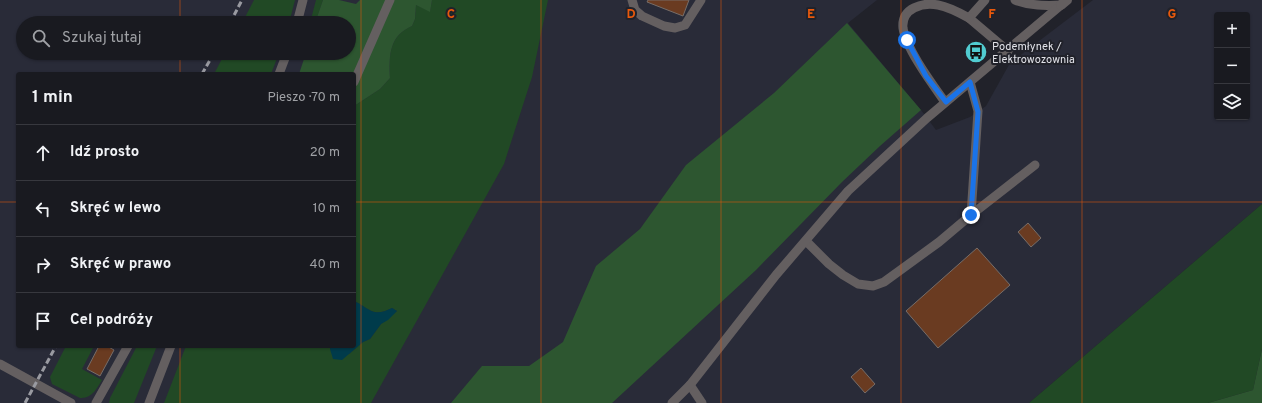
<!DOCTYPE html>
<html lang="pl">
<head>
<meta charset="utf-8">
<style>
	:root { --surface:#191a20; --page:#222329; --text:#f1f3f6; --muted:#9fa1a5; --line:#37383e }
	body { margin:0; font-family:Overpass,sans-serif; background:var(--page); color:var(--text) }
	.controls { position:absolute; right:12px; top:12px; display:grid; overflow:hidden; border-radius:4px; box-shadow:0 1px 3px #0004 }
	.controls button { width:36px; height:36px; display:grid; place-items:center; padding:0; border:0; border-bottom:1px solid var(--line); background:var(--surface); color:var(--text); font:20px sans-serif }
	.stop { position:absolute; width:12px; height:12px; margin:-9px; border:3px solid #1a73e8; border-radius:50%; background:#fff }
	.stop.end { background:#1a73e8; border-color:#fff; box-shadow:0 1px 4px #0008 }
	.list { margin:0; padding:0; list-style:none }
	h2 { display:flex; justify-content:space-between; align-items:center; height:52px; margin:0; padding:0 16px; font-size:17px }
	h2 small { font-size:13px; font-weight:400; color:var(--muted) }
	.list li { display:grid; grid-template-columns:26px 1fr auto; gap:12px; align-items:center; box-sizing:border-box; height:56px; padding:0 16px; border-top:1px solid var(--line) }
	.list b { display:block; font-size:15px; white-space:nowrap }
	.list em { font-size:13px; font-style:normal; color:var(--muted) }
	.icon { flex:none; width:22px; height:22px; fill:none; stroke:currentColor; stroke-width:2; stroke-linecap:round; stroke-linejoin:round }
	.map { position:relative; flex:none; width:1262px; height:403px; overflow:hidden }
	.search { position:absolute; background:var(--surface); box-shadow:0 1px 3px #0004; left:16px; top:16px; width:340px; height:44px; display:flex; align-items:center; gap:10px; box-sizing:border-box; padding:0 14px; border-radius:22px; color:var(--muted); font-size:15px }
	.panel { position:absolute; background:var(--surface); box-shadow:0 1px 3px #0004; left:16px; top:72px; width:340px; height:276px; border-radius:4px }
	.map>svg:first-child { display:block }
</style>
</head>
<body>
<div class="map">
<svg width="1262" height="403" viewBox="0 0 1262 403">
	<rect width="100%" height="100%" fill="#21222a"/>
	<!-- built -->
	<path fill="#292b38" fill-rule="evenodd" d="M0 0H877L848 23 921 110 936 130 970 117 986 106 1010 63 1093 0H1262V204L1029 403H0ZM1217 15H1247V117H1217ZM23 23H349V53H23ZM18 74H354V346H18Z"/>
	<!-- green -->
	<g fill="#214925">
		<path d="M254 0H295L289 23H242Z"/>
		<path d="M316 0H323L315 23H310Z"/>
		<path d="M432 0H548L532 77 504 164 371 403H164L186 346H331L330 349 349 354 363 342 370 339 381 324 397 311 392 308C380 314 374 314 363 306 359 304 358 302 354 302V106L380 89 390 78C389 55 389 36 412 26L415 19 416 5 430 11Z"/>
		<path d="M225 53H279L271 74H214Z"/>
		<path d="M1262 204V349L1253 390 1208 403H1029Z"/>
		<path d="M66 346H94L82 369 102 380C97 388 92 399 80 398L52 384 50 377Z"/>
		<path d="M137 346H157L134 403H109L110 398Z"/>
	</g>
	<!-- forest -->
	<g fill="#2d5630">
		<path d="M323 0H339L356 4 360 0H432L430 12 416 5 415 19 412 26C389 36 389 55 390 78L380 89 354 106V74H299L306 53H349V23H315Z"/>
		<path d="M847 23 921 110 880 146 842 182 756 270 612 403H451L482 366H529L563 342 596 266 640 229 686 165 774 93Z"/>
		<path d="M1262 349V403H1208L1253 390Z"/>
	</g>
	<!-- water -->
	<path fill="#003b4b" d="M354 302C358 302 359 304 363 306 374 314 380 314 392 308L397 311 388 320 381 324 370 339 363 342 342 360 333 359 330 349 331 346H354Z"/>
	<!-- building -->
	<g fill="#6a3b21" stroke="#776d68">
		<path d="M648 0H689L683 16 647 2Z"/>
		<path d="M1028 223 1041 238 1031 247 1018 232Z"/>
		<path d="M977 248 1010 285 938 348 906 311Z"/>
		<path d="M99 346H107L114 350 100 376 87 369Z"/>
		<path d="M861 368 875 384 865 393 851 377Z"/>
	</g>
	<g fill="none" stroke-linecap="round" stroke-linejoin="round">
		<!-- service -->
		<g stroke="#645f60" stroke-width="9">
			<path d="M632 0 635 10 642 16 664 26 675 28 685 25 701 0"/>
			<path d="M985 0 969 18 1008 51"/>
			<path d="M1015 0C1030 6 1045 6 1061 5"/>
			<path d="M297 23 303 0"/>
			<path d="M279 74 287 53"/>
			<path d="M354 82 390 0"/>
			<path d="M945 102C933 85 906 49 903 28 901 8 923 2 938 5 949 7 960 13 969 18"/>
			<path d="M971 215 1035 165"/>
			<path d="M806 241 829 264 843 275 858 284 873 286 884 282 939 242 971 215 978 111 970 82"/>
			<path d="M0 364 71 403"/>
			<path d="M690 385 702 403"/>
			<path d="M96 403 128 346"/>
			<path d="M149 403 171 346"/>
			<path d="M672 403 690 385 776 275 848 191 927 118 1061 5"/>
		</g>
		<!-- minor -->
		<path stroke="#645f60" stroke-width="10" d="M1061 5 1067 0"/>
		<!-- rail -->
		<g stroke="#999aa1" stroke-width="3" stroke-dasharray="6 3" stroke-linecap="butt">
			<path d="M230 23 242 0"/>
			<path d="M202 74 214 53"/>
			<path d="M25 403 56 346"/>
		</g>
	</g>
	<g fill="none" stroke-linecap="round" stroke-linejoin="round">
		<!-- route -->
		<path stroke="#1a73e8" stroke-width="5" d="M907 40 926 76 946 102 970 82 978 112 971 215"/>
	</g>
	<!-- grid -->
	<path fill="none" stroke="#e8590c" stroke-width="1" stroke-opacity="0.55" d="M180 0V23M361 0V403M541 0V403M721 0V403M901 0V403M1082 0V403M180 53V74M0 202H18M354 202H1262M180 346V403"/>
	<!-- icons -->
	<defs>
		<g id="bus-disc" transform="scale(1.15)"><circle r="9.5" fill="#51ccd1" stroke="#21222a"/><path d="M-5-6H5V4H4V6H2V4H-2V6H-4V4H-5ZM-3.5-4V0h7V-4ZM-3.5 1.2v1.5H-2V1.2ZM2 1.2v1.5H3.5V1.2Z" fill="#111"/></g>
	</defs>
	<g fill-rule="evenodd">
		<use href="#bus-disc" x="976" y="52"/>
	</g>
	<g text-anchor="middle" stroke-width="4" stroke-linejoin="round" paint-order="stroke">
		<!-- poi labels -->
		<g font-size="11" fill="#e2e3e9" stroke="#21222a" text-anchor="start">
			<text x="992" y="50">Podemłynek /<tspan x="992" dy="13">Elektrowozownia</tspan></text>
		</g>
	</g>
	<g font-size="13" text-anchor="middle" font-weight="bold" fill="#e8590c" stroke="#21222a" stroke-width="4" stroke-linejoin="round" paint-order="stroke">
		<text x="451" y="18">C</text>
		<text x="631" y="18">D</text>
		<text x="811" y="18">E</text>
		<text x="992" y="18">F</text>
		<text x="1172" y="18">G</text>
	</g>
</svg>
<div class="controls">
<button>+</button>
<button>−</button>
<button><svg class="icon" aria-label="layers" viewBox="0 0 24 24"><path d="M12 4l9 5-9 5-9-5zM3 14l9 5 9-5"/></svg></button>
</div>
<div class="stop" style="left:907px;top:40px"></div>
<div class="stop end" style="left:971px;top:215px"></div>
<div class="search"><svg class="icon" aria-label="search" viewBox="0 0 24 24"><circle cx="10" cy="10" r="6"/><path d="M15 15l6 6"/></svg>Szukaj tutaj</div>
<section class="panel">
<h2>1 min<small>Pieszo · 70 m</small></h2>
<ul class="list">
<li><svg class="icon" aria-label="ahead" viewBox="0 0 24 24"><path d="M12 20V5M6 11l6-6 6 6"/></svg><div><b>Idź prosto</b></div><em>20 m</em></li>
<li><svg class="icon" aria-label="left" viewBox="0 0 24 24"><path d="M17 20v-9H6M10 6l-5 5 5 5"/></svg><div><b>Skręć w lewo</b></div><em>10 m</em></li>
<li><svg class="icon" aria-label="right" viewBox="0 0 24 24"><path d="M7 20v-9h11M14 6l5 5-5 5"/></svg><div><b>Skręć w prawo</b></div><em>40 m</em></li>
<li><svg class="icon" aria-label="arrive" viewBox="0 0 24 24"><path d="M6 21V4h12l-3 4 3 4H6"/></svg><div><b>Cel podróży</b></div></li>
</ul>
</section>
</div>
</body>
</html>
